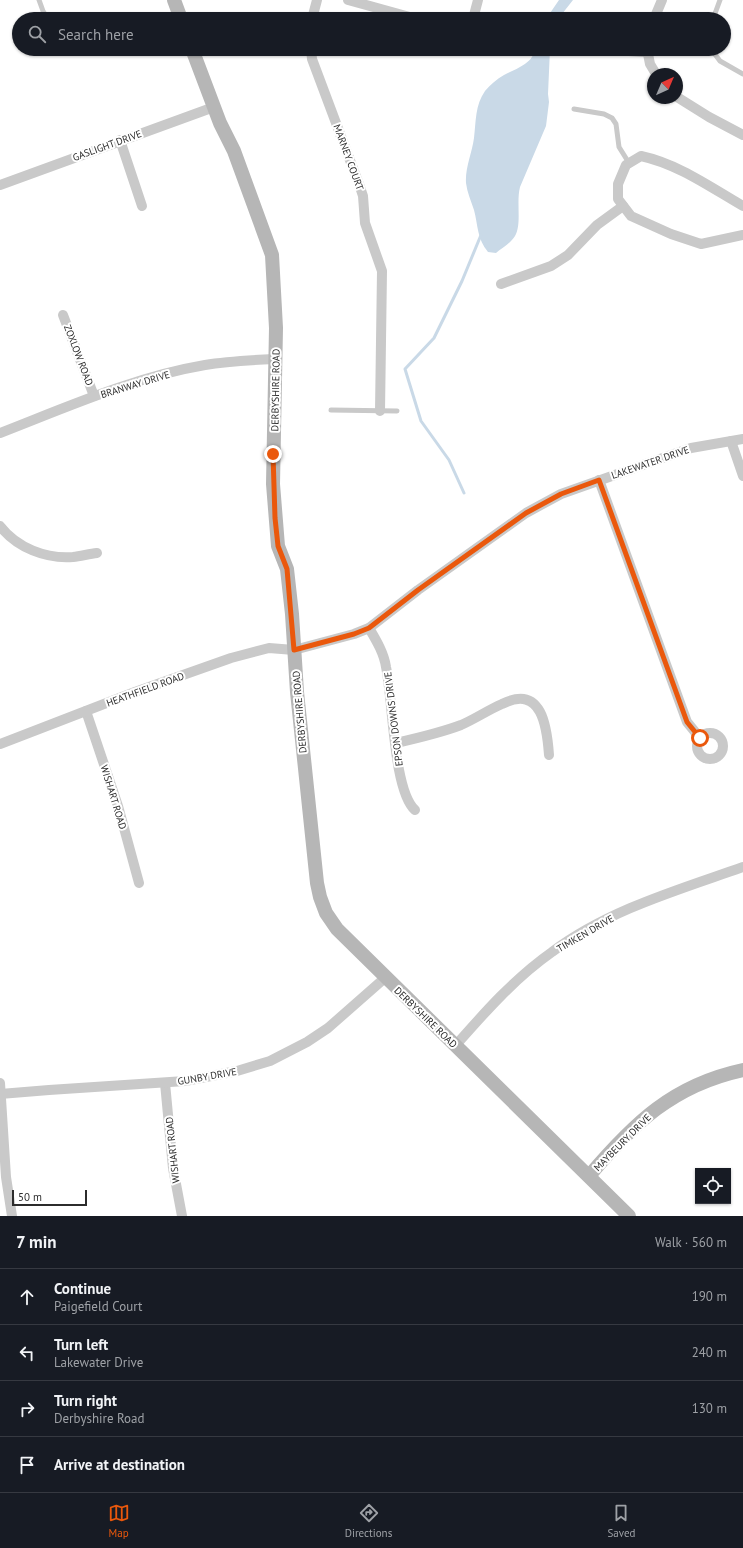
<!DOCTYPE html>
<html lang="en">
<head>
<meta charset="utf-8">
<style>
	:root { --surface:#171b24; --page:#20242c; --text:#f1f3f6; --muted:#9ea1a6; --line:#363941; --accent:#ea580c }
	body { margin:0; font-family:"PT Sans",sans-serif; background:var(--page); color:var(--text) }
	.controls { position:absolute; right:12px; bottom:12px; display:grid; overflow:hidden; border-radius:0px; box-shadow:0 1px 3px #0004 }
	.controls button { width:36px; height:36px; display:grid; place-items:center; padding:0; border:0; border-bottom:1px solid var(--line); background:var(--surface); color:var(--text); font:20px sans-serif }
	.compass { position:absolute; left:647px; top:68px; width:36px; height:36px; border-radius:50%; background:var(--surface); box-shadow:0 1px 3px #0004; rotate:44deg }
	.scale { position:absolute; left:12px; bottom:10px; width:75px; box-sizing:border-box; padding-left:4px; border:2px solid #2c2c2c; border-top:0; font-size:11px; line-height:14px; white-space:nowrap; color:#2c2c2c; -webkit-text-stroke:3px #fff; paint-order:stroke }
	.stop { position:absolute; width:12px; height:12px; margin:-9px; border:3px solid #ea580c; border-radius:50%; background:#fff }
	.stop.end { background:#ea580c; border-color:#fff; box-shadow:0 1px 4px #0008 }
	.list { margin:0; padding:0; list-style:none }
	h2 { display:flex; justify-content:space-between; align-items:center; height:52px; margin:0; padding:0 16px; font-size:17px }
	h2 small { font-size:13px; font-weight:400; color:var(--muted) }
	.list li { display:grid; grid-template-columns:26px 1fr auto; gap:12px; align-items:center; box-sizing:border-box; height:56px; padding:0 16px; border-top:1px solid var(--line) }
	.list b { display:block; font-size:15px; white-space:nowrap }
	.list p { margin:0; font-size:13px; white-space:nowrap; color:var(--muted) }
	.list em { font-size:13px; font-style:normal; color:var(--muted) }
	.icon { flex:none; width:22px; height:22px; fill:none; stroke:currentColor; stroke-width:2; stroke-linecap:round; stroke-linejoin:round }
	.map { position:relative; flex:none; width:743px; height:1216px; overflow:hidden }
	.search { position:absolute; background:var(--surface); box-shadow:0 1px 3px #0004; left:12px; right:12px; top:12px; height:44px; display:flex; align-items:center; gap:10px; box-sizing:border-box; padding:0 14px; border-radius:22px; color:var(--muted); font-size:15px }
	.sheet { height:276px; background:var(--surface) }
	nav { display:flex; justify-content:space-around; align-items:center; box-sizing:border-box; height:56px; border-top:1px solid var(--line); background:var(--surface); font-size:11px; color:var(--muted) }
	nav a { display:grid; justify-items:center; gap:2px }
	nav .on { color:var(--accent) }
	.map>svg:first-child { display:block }
</style>
</head>
<body>
<div class="map">
<svg width="743" height="1216" viewBox="0 0 743 1216">
	<rect width="100%" height="100%" fill="#fff"/>
	<!-- water -->
	<g fill="#c9d9e7">
		<path d="M559 0H573L562 14V19H546Z"/>
		<path d="M535 49H550L548 94 549 102 546 126 520 187C516 202 522 224 515 236 511 243 502 248 496 253L488 252C477 239 478 225 474 210 471 201 467 192 466 183 465 168 472 153 474 138 476 122 475 105 485 91 490 85 497 79 504 75 515 69 533 64 535 49Z"/>
	</g>
	<g fill="none" stroke-linecap="round" stroke-linejoin="round">
		<!-- stream -->
		<path stroke="#c9d9e7" stroke-width="3" d="M464 493 449 460 421 421 405 369 434 338 462 281 481 235"/>
		<!-- lane -->
		<g stroke="#c9c9c9" stroke-width="5">
			<path d="M39 0 43 11 48 19"/>
			<path d="M713 19 720 0"/>
			<path d="M711 49 720 61 743 74"/>
			<path d="M574 109 604 114 612 118 616 124 619 147 629 163"/>
			<path d="M331 410 397 411"/>
		</g>
		<!-- street -->
		<g stroke="#c9c9c9" stroke-width="10">
			<path d="M348 0 417 19"/>
			<path d="M312 19 317 0"/>
			<path d="M473 19 478 0"/>
			<path d="M654 19 662 0"/>
			<path d="M311 49 312 59 360 187 363 196 365 223 382 271 380 411"/>
			<path d="M592 49 647 52"/>
			<path d="M647 49 650 64 656 74"/>
			<path d="M677 97 709 117 743 135"/>
			<path d="M120 140 142 206"/>
			<path d="M0 185 214 107"/>
			<path d="M743 206C710 187 678 164 641 156L626 165 618 184V199L631 216 671 234 701 244 743 235"/>
			<path d="M501 284 551 266 568 255 597 225 623 206"/>
			<path d="M63 315 94 396"/>
			<path d="M0 433C67 407 134 377 205 365 228 361 252 360 275 359"/>
			<path d="M731 441 743 476"/>
			<path d="M599 480 687 722 700 738"/>
			<path d="M0 526C17 548 46 559 73 557 81 556 89 554 97 553"/>
			<path d="M369 628C376 640 384 653 386 667 393 699 393 790 415 810"/>
			<path d="M86 711 118 806 139 883"/>
			<circle cx="710" cy="746" r="13"/>
			<path d="M396 743C418 738 440 733 461 725 475 719 488 710 502 704 542 684 547 727 549 755"/>
			<path d="M0 744 135 692 231 658 269 648 294 650 354 634 369 628 418 590 526 513 561 494 691 448 743 439"/>
			<path d="M456 1045C485 1012 515 978 552 952 608 910 678 890 743 867"/>
			<path d="M0 1083 6 1177 12 1216"/>
			<path d="M165 1083 173 1168 182 1216"/>
			<path d="M0 1094 49 1090 185 1081 237 1071 270 1061 307 1042 328 1028 386 977"/>
		</g>
		<!-- secondary -->
		<g stroke="#b6b6b6" stroke-width="14">
			<path d="M174 0 181 19"/>
			<path d="M192 49 220 123 234 151 272 255 276 328 273 484 278 546 287 569 292 614 297 692 317 883 320 897 326 913 337 929 629 1216"/>
			<path d="M589 1176C634 1123 673 1085 743 1070"/>
		</g>
	</g>
	<g fill="none" stroke-linecap="round" stroke-linejoin="round">
		<!-- route -->
		<path stroke="#ea580c" stroke-width="5" d="M273 454 275 518 278 546 287 569 294 650 354 634 369 628 418 590 526 513 561 494 599 480 687 722 700 738"/>
	</g>
	<g text-anchor="middle" stroke-width="4" stroke-linejoin="round" paint-order="stroke">
		<!-- street labels -->
		<g font-size="10" fill="#2c2c2c" stroke="#fff">
			<text transform="translate(107 145) rotate(-20)" y="4">GASLIGHT DRIVE</text>
			<text transform="translate(349 157) rotate(70)" y="4">MARNEY COURT</text>
			<text transform="translate(79 355) rotate(69)" y="4">ZOXLOW ROAD</text>
			<text transform="translate(135 384) rotate(-17)" y="4">BRANWAY DRIVE</text>
			<text transform="translate(275 390) rotate(-89)" y="4">DERBYSHIRE ROAD</text>
			<text transform="translate(650 462) rotate(-19)" y="4">LAKEWATER DRIVE</text>
			<text transform="translate(145 689) rotate(-20)" y="4">HEATHFIELD ROAD</text>
			<text transform="translate(299 712) rotate(-95)" y="4">DERBYSHIRE ROAD</text>
			<text transform="translate(393 719) rotate(-97)" y="4">EPSON DOWNS DRIVE</text>
			<text transform="translate(114 797) rotate(73)" y="4">WISHART ROAD</text>
			<text transform="translate(585 933) rotate(-30)" y="4">TIMKEN DRIVE</text>
			<text transform="translate(426 1017) rotate(44)" y="4">DERBYSHIRE ROAD</text>
			<text transform="translate(207 1076) rotate(-10)" y="4">GUNBY DRIVE</text>
			<text transform="translate(622 1142) rotate(-45)" y="4">MAYBEURY DRIVE</text>
			<text transform="translate(172 1150) rotate(-96)" y="4">WISHART ROAD</text>
		</g>
	</g>
</svg>
<div class="controls">
<button><svg class="icon" aria-label="locate" viewBox="0 0 24 24"><circle cx="12" cy="12" r="6"/><path d="M12 2v4M12 18v4M2 12h4M18 12h4"/></svg></button>
</div>
<svg class="compass" viewBox="-18 -18 36 36"><path d="M0-13l5 13h-10z" fill="#e53935"/><path d="M0 13l5-13h-10z" fill="#9ea1a6"/></svg>
<div class="scale">50 m</div>
<div class="stop" style="left:700px;top:738px"></div>
<div class="stop end" style="left:273px;top:454px"></div>
<div class="search"><svg class="icon" aria-label="search" viewBox="0 0 24 24"><circle cx="10" cy="10" r="6"/><path d="M15 15l6 6"/></svg>Search here</div>
</div>
<section class="sheet">
<h2>7 min<small>Walk · 560 m</small></h2>
<ul class="list">
<li><svg class="icon" aria-label="ahead" viewBox="0 0 24 24"><path d="M12 20V5M6 11l6-6 6 6"/></svg><div><b>Continue</b><p>Paigefield Court</p></div><em>190 m</em></li>
<li><svg class="icon" aria-label="left" viewBox="0 0 24 24"><path d="M17 20v-9H6M10 6l-5 5 5 5"/></svg><div><b>Turn left</b><p>Lakewater Drive</p></div><em>240 m</em></li>
<li><svg class="icon" aria-label="right" viewBox="0 0 24 24"><path d="M7 20v-9h11M14 6l5 5-5 5"/></svg><div><b>Turn right</b><p>Derbyshire Road</p></div><em>130 m</em></li>
<li><svg class="icon" aria-label="arrive" viewBox="0 0 24 24"><path d="M6 21V4h12l-3 4 3 4H6"/></svg><div><b>Arrive at destination</b></div></li>
</ul>
</section>
<nav>
<a class="on"><svg class="icon" aria-label="map" viewBox="0 0 24 24"><path d="M3 6l6-2 6 2 6-2v14l-6 2-6-2-6 2zM9 4v14M15 6v14"/></svg>Map</a>
<a><svg class="icon" aria-label="directions" viewBox="0 0 24 24"><path d="M12 3l9 9-9 9-9-9zM9 14v-3h6M13 9l2 2-2 2"/></svg>Directions</a>
<a><svg class="icon" aria-label="saved" viewBox="0 0 24 24"><path d="M7 4h10v16l-5-4-5 4z"/></svg>Saved</a>
</nav>
</body>
</html>
